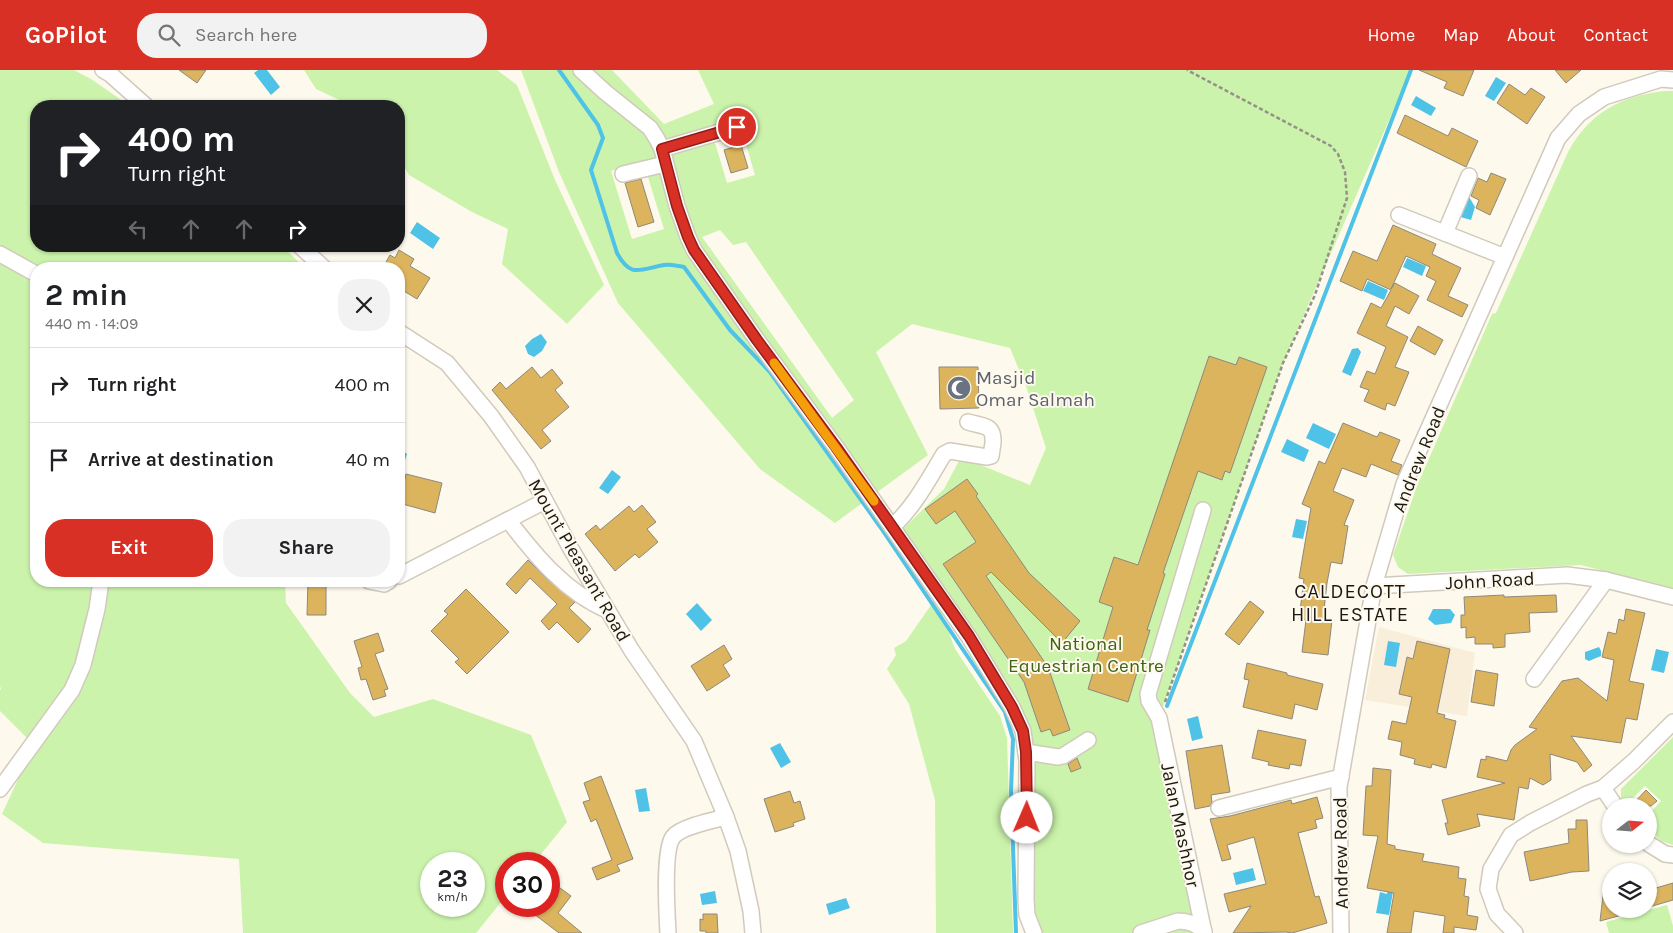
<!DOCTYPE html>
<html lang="en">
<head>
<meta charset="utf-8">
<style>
	:root { --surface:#fff; --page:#f2f2f2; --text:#202124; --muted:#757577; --line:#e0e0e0; --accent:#d93025 }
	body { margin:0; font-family:Karla,sans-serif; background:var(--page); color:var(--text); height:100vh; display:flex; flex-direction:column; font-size:19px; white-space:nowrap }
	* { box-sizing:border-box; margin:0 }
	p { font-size:16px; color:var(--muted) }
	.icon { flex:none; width:28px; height:28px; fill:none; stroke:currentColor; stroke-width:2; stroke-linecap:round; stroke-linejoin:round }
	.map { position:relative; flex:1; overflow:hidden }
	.details { position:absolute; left:30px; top:192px; width:375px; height:325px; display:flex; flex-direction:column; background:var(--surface); border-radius:20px; box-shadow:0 1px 4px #0004 }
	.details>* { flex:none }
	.hud { position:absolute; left:30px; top:30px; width:375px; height:152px; border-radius:20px; box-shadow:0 1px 4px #0004; background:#202124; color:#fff; overflow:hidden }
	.needle { width:32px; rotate:73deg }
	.controls { position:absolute; left:1602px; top:728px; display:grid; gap:10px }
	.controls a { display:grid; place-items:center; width:55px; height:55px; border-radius:50%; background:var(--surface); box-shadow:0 1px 4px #0004; font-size:25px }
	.speed { position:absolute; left:420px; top:782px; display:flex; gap:10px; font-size:25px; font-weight:700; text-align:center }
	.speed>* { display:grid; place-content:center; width:65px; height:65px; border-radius:50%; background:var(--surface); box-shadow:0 1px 4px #0004; line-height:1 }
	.speed small { font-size:12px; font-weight:400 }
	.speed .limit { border:8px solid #d22; background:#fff; color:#111 }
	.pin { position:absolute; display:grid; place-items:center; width:42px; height:42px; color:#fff; margin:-21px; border:2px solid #fff; border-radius:50%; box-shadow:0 1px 5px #0007 }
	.me { position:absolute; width:55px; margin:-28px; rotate:1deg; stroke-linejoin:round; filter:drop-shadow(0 0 4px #0008) }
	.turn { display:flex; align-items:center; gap:18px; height:105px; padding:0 15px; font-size:22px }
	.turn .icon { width:65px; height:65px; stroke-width:2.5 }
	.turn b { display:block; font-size:35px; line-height:42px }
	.lanes { display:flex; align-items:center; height:48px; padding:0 15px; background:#0003; justify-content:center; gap:25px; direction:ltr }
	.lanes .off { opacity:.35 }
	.round { display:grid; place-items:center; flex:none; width:52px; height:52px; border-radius:20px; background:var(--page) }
	.headline { display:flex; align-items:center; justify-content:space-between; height:85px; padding:0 15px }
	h1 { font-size:30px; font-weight:700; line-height:38px }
	.primary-button { display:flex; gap:10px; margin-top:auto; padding:10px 15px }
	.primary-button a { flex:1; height:58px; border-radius:20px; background:var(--accent); color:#fff; font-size:20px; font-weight:700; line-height:58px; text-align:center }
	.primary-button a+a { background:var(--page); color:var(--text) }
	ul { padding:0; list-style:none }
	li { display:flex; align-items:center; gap:15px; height:75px; padding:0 15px; border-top:1px solid var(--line) }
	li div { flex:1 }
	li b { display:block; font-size:19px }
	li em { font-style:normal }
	header { display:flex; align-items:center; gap:30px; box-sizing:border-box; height:70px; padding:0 25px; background:var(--accent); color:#fff }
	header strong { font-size:24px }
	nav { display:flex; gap:28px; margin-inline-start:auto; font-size:18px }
	.search { width:350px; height:45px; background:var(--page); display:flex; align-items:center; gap:12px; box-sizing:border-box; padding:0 18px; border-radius:20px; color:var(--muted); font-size:19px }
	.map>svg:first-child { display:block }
</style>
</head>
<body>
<header>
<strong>GoPilot</strong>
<div class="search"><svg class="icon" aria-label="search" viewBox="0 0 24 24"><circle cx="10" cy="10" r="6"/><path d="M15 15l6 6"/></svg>Search here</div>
<nav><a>Home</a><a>Map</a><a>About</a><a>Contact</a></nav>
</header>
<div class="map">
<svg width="1673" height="863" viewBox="0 0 1673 863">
	<rect width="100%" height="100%" fill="#fef9ed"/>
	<path fill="#f8eed9" d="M1379,557L1475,583L1467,646L1365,630Z"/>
	<g fill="#cbf3ab" fill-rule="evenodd">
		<path d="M0,0H74L91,9L130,36H36V176H282L306,199H36V511H285L286,533L350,623L374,647L433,629L531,665L567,752L533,794H506V826L476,863H243L239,789L43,773L2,744L34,675L0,641V620L1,619L0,616ZM431,794H474V836H431Z"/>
		<path d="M304,0H497L517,15L555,110L604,215L567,254L502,194L508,159L472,142L409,105L399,88V36H352L316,19Z"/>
		<path d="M521,0H612L664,54L714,34L698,0H1411L1283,293L1159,648L1205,863H1035L1021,659L934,516L903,459L944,419L961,387L1030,415L1046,378L1027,319L1010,278L912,254L876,282L928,385L835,453L760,399L618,233L559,102ZM738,47L755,105L727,113L710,56ZM643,91L664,159L632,169L611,101ZM720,160L733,175L746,172L854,330L832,348L702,167Z"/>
		<path d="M1665,21H1673V519L1581,495L1408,504L1398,497L1393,485L1417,416L1492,244L1496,243L1568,82C1590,42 1621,26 1665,21Z"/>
		<path d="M936,528L955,579L1000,646L1007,668L1013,863H936L935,730L909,634L887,599L896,585L894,578L906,571Z"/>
		<path d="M1673,667V775L1661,771L1649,759V744L1661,731L1645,716L1626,735L1621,731V719Z"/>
		<path d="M1667,835L1673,856V863H1609L1606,852Z"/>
	</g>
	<g fill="#4ec2e7">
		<path d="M258,0H267L280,17L271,25L254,3Z"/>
		<path d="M1496,7L1506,13L1494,31L1485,26Z"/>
		<path d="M1416,26L1436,38L1431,46L1411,35Z"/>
		<path d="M1468,125L1475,137L1471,150L1457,146Z"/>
		<path d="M417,152L440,168L433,179L410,163Z"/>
		<path d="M1407,188L1426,196L1422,206L1403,197Z"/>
		<path d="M1368,211L1388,220L1384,230L1363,221Z"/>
		<path d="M541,264L547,272L542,281L534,287L528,284L525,276L532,269Z"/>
		<path d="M1358,278L1361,282L1351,306L1342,302L1352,279Z"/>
		<path d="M1313,353L1336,364L1329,379L1306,368Z"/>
		<path d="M1287,369L1309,380L1304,392L1281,382Z"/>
		<path d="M399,378L407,384L403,396L399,398Z"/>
		<path d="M612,400L621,407L608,424L599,418Z"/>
		<path d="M1296,449L1307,451L1303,469L1292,467Z"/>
		<path d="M697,533L712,550L701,561L686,544Z"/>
		<path d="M1433,539H1450L1455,545L1451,553L1435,555L1428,549Z"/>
		<path d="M1388,571L1400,573L1396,597L1384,595Z"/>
		<path d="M1599,577L1601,581V586L1589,591L1585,589V582Z"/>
		<path d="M1656,579L1669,582L1664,603L1651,600Z"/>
		<path d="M1198,646L1203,668L1192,671L1187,649Z"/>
		<path d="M780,673L791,692L781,698L770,678Z"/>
		<path d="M646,718L650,741L639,742L635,720Z"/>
		<path d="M1253,798L1256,810L1236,815L1233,803Z"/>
		<path d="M1391,803L1396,804L1389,845L1376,843L1380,822L1387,824Z"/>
		<path d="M715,821L717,833L702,835L700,824Z"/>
		<path d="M846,828L850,838L829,845L826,834Z"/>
	</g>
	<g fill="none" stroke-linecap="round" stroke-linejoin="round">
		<g stroke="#4ec2e7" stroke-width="4">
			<path d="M559,0L598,55L603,68L591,100L617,183C631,209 640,199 664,195C670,194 677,196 684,197L730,260L770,302L881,458L1005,642L1013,669L1011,721L1016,863"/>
			<path d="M1167,636L1411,0"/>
		</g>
	</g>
	<g fill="#dbb45d" stroke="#8e887c">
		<path d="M179,0H206L197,13Z"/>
		<path d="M1419,0H1474L1463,26L1444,18L1447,12Z"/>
		<path d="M1555,0H1581L1566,13Z"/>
		<path d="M1509,14L1525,25L1531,18L1545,27L1527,54L1497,33Z"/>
		<path d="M1405,45L1448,66L1452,58L1478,71L1466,97L1397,63Z"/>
		<path d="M741,75L748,98L731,103L724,80Z"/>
		<path d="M1491,103L1506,109L1490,145L1476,138L1479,130L1471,126L1478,108L1487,112Z"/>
		<path d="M641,109L654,152L638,157L625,113Z"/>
		<path d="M1393,155L1436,174L1432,184L1461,198L1448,226L1468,235L1462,247L1427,230L1436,211L1426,206L1430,197L1406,186L1391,219L1395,213L1419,226L1409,244L1395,236L1386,256L1408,267L1395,297L1409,302L1395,336L1387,333L1385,340L1364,331L1369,320L1360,317L1367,301L1375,304L1386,277L1357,263L1371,233L1381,238L1391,220L1367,209L1362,221L1340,211L1353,181L1377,191Z"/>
		<path d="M399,180L414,189L410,196L430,208L417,229L399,218V199H382L390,185L395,188Z"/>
		<path d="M1418,256L1443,270L1435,285L1410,271Z"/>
		<path d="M1209,286L1236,295L1239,287L1267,297L1230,403L1225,401L1222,410L1198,401L1163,503L1165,504L1147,560H1150L1128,632L1088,619L1113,537L1099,532L1114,487L1138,495Z"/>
		<path d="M532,297L541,308L552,299L563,313L555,320L569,337L542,360L551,371L541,379L492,320L500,312L506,319Z"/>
		<path d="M939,297H978L979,338L940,339Z"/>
		<path d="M1343,353L1377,367L1380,362L1400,370L1391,391L1402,395L1398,405L1371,394L1366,407L1342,398L1333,421L1354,430L1344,455L1348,456L1342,494L1331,492L1327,513L1323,549L1332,550L1328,585L1302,582L1306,550L1299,549L1304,509L1299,508L1311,438L1302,434L1319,391L1325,394Z"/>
		<path d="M406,404L442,413L435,443L399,433Z"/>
		<path d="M967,409L978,424L976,426L1029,503L1080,551L1062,573L991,502L986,506L1048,597L1070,660L1053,666L1050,659L1041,662L1024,612L943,494L976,472L955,441L936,454L925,439Z"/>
		<path d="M642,435L656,452L647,459L658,472L639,488L635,484L615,501L585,464L596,455L600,460L629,436L634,442Z"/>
		<path d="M528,490L546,508L575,532L569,538L591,559L578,573L557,552L549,560L541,551L557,534L530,508L516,524L506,514Z"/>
		<path d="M308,511H323V513H326V545H307Z"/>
		<path d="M466,519L509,562L467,604L455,592L459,589L431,561L448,544L444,541Z"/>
		<path d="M1504,525V527L1556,525L1557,542L1529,543L1530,562L1505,564V577L1493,578V574H1475V567L1466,568V557L1461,558V545H1465L1464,527Z"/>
		<path d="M1250,531L1264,542L1239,575L1225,564Z"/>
		<path d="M1626,539L1645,543L1629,611L1644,614L1637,650L1626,648L1621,673L1571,666L1592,695L1584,702L1577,692L1550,684L1551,710L1543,715L1530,708L1528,719L1519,717L1514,750L1477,744L1480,756L1448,765L1445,753H1448L1442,730L1505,713L1477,707L1481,689L1486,690V686L1507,691L1511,680L1515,675L1537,659L1529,657L1562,611L1578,608L1607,631L1614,590L1602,587L1608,562L1616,564L1619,549L1624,551Z"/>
		<path d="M378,563L384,581L375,584L388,619L384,620L386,626L373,630L366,609L361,610L358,598L362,597L354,571Z"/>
		<path d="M1417,571L1450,579L1437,643L1445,645L1444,648L1456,651L1446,698L1432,694L1431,698L1414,694L1415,689L1400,685L1402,672L1388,669L1392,651L1406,654L1412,627L1399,624L1407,587L1413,589Z"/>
		<path d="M724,575L732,589L723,595L730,606L707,621L691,596Z"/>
		<path d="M1247,593L1287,603V605L1323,614L1317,640L1295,634L1292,649L1243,637L1249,610L1244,609Z"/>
		<path d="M1476,600L1498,604L1494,636L1471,632Z"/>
		<path d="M1258,660L1306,670L1301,696L1290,694L1289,699L1268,695L1269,692L1252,688Z"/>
		<path d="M1222,675L1230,722L1211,725L1212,732L1210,736L1195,739L1186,681Z"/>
		<path d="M1077,688L1081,698L1071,702L1068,694Z"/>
		<path d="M1373,698L1391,700L1387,774L1395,776V779L1424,784L1422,791L1459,797L1458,808L1466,809L1464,826L1469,827L1467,845L1478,847L1476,860L1454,857V863H1443L1445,846L1414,841L1411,863H1387L1394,823L1367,818L1378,766L1363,765L1366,716H1372Z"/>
		<path d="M601,706L633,789L617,795L620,801L597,810L592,798L612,790L596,749L591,752L583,732L590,730L584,713Z"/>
		<path d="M1646,720L1657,731L1651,736H1631Z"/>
		<path d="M790,721L794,733L800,731L805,749L793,753L794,756L775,762L764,729Z"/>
		<path d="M1317,727L1323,748L1315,750L1317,758L1298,763L1315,827L1319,826L1327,853L1292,863L1286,862L1233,863L1251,836L1229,842L1224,824L1266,814L1254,767L1227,775L1231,789L1222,791L1210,749L1230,746L1291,730L1292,734Z"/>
		<path d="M1576,750H1587L1589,801L1572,802L1530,811L1524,782L1569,773L1568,759H1576Z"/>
		<path d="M1673,813V830L1649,837V820Z"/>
		<path d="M556,815L571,826L558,843L582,863H559L534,844L539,836H549V824Z"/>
		<path d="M1604,817L1611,818V839H1633V842L1600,851Z"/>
		<path d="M703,844H717L718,863H706V861H700V849L703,850Z"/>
	</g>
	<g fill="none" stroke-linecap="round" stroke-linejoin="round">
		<g stroke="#d1cabc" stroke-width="18">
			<g id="minor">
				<path d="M103,0L110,4L146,36"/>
				<path d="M581,0L605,22L650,58L657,69L662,79L677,136L688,167L694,180L757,270L836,377L969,567L1012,637L1023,661L1027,691L1026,830L1027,845L1034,863"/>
				<path d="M662,79L737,57"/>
				<path d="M623,104L665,94"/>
				<path d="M1399,145L1505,187"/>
				<path d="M1445,163L1469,106"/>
				<path d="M300,176L325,199"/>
				<path d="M0,184L36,204"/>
				<path d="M399,262L447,293L491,346L527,397L571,479L632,581L694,671L726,747L738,781L751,841L753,863"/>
				<path d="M1203,440L1148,624L1149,631L1159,648L1204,863"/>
				<path d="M508,450C535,485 565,522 607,540"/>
				<path d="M892,457C915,436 928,410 944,384L950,381L987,387L991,386C992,381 992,378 993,373C994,354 984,357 968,352"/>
				<path d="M399,506L545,431"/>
				<path d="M369,511L384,514L389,511"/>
				<path d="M1374,516L1567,505L1606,510L1673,527"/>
				<path d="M1534,609L1606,510"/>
				<path d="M1026,682L1058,687L1063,686L1088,670"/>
				<path d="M1603,718L1615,736"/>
				<path d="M0,719L72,620L83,595L97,539L101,511"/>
				<path d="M1219,738L1341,707"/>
				<path d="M1649,774L1665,784L1673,785"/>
				<path d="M668,863C667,845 663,780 673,767C680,757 714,750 726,747"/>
				<path d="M1141,863L1178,851C1189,851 1196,854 1204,861"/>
				<path d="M1341,863L1339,717L1374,516L1404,414L1558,68L1579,44L1604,27L1661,9L1673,10"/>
				<path d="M1515,863L1497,844L1488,819L1491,799L1511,765L1530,753L1587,724L1603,718L1634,691L1673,652"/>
			</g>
		</g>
		<path stroke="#959188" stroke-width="2.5" stroke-dasharray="4 2.5" stroke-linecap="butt" d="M1165,632L1283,293L1315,225L1347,128L1345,102L1338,84L1331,76L1187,0"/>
		<use href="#minor" stroke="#fff" stroke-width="15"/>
	</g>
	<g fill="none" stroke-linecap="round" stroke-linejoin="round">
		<g stroke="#8d1f18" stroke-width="12">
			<path id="route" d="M737,57L662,79L677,136L688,167L694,180L757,270L836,377L969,566L1012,637L1023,661L1026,682L1027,748"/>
		</g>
		<use href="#route" stroke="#d93025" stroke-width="9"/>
		<path stroke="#f59e0b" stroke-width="9" d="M774,293L874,431"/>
	</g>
	<defs>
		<g id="mosque-disc" transform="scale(1.25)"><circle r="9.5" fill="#6b7280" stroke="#fef9ed"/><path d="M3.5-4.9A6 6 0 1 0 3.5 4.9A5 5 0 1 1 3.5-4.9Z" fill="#fff"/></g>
	</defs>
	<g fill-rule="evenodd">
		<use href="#mosque-disc" x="959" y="318"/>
	</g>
	<g text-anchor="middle" stroke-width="4" stroke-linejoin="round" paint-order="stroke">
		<g font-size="19" fill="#5b616d" stroke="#fef9ed" text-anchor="start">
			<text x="976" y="314">Masjid<tspan x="976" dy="22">Omar Salmah</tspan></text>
		</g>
		<g font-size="19" fill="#1c1914" stroke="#fef9ed">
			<text transform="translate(1418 389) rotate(-68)" y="7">Andrew Road</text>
			<text transform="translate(580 490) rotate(60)" y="7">Mount Pleasant Road</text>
			<text transform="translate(1490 510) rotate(-3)" y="7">John Road</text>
			<text transform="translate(1181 755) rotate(78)" y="7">Jalan Mashhor</text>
			<text transform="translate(1340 783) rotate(-91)" y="7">Andrew Road</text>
		</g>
		<g font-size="19" fill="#3e6411" stroke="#fef9ed">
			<text x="1086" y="580">National<tspan x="1086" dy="22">Equestrian Centre</tspan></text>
		</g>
		<g font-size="20" letter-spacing="1" fill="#1c1914" stroke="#fef9ed">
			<text x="1350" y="528">CALDECOTT<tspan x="1350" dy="23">HILL ESTATE</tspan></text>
		</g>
	</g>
</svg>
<div class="controls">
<a><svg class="needle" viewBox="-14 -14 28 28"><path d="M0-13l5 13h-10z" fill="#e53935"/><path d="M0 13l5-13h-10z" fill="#757577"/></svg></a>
<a><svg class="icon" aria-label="layers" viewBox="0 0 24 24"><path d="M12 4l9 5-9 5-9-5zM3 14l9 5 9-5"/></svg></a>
</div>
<div class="speed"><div>23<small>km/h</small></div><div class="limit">30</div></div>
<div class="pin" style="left:737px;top:57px;background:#d93025"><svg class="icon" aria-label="arrive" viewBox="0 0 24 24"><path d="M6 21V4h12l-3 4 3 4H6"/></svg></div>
<svg class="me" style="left:1027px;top:748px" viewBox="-20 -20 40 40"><circle r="19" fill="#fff"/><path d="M0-13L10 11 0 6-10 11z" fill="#d93025"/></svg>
<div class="hud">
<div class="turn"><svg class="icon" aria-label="right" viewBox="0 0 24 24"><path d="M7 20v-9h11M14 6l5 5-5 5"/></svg><div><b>400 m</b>Turn right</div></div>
<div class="lanes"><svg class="icon off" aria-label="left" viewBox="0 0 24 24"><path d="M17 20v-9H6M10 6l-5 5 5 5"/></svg><svg class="icon off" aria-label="ahead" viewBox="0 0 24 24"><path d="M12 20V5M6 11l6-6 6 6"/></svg><svg class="icon off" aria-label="ahead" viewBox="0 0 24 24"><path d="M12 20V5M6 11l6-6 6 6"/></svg><svg class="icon" aria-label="right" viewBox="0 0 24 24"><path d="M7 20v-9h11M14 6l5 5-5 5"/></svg></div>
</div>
<section class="details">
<div class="headline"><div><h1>2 min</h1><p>440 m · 14:09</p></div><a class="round"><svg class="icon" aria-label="close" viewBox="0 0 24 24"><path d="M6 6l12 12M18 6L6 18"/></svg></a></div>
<ul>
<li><svg class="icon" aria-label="right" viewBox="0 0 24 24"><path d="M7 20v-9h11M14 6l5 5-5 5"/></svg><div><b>Turn right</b></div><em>400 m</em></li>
<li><svg class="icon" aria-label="arrive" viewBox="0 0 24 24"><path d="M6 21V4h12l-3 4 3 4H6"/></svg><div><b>Arrive at destination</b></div><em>40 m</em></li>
</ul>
<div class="primary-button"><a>Exit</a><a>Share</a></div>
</section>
</div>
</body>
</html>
